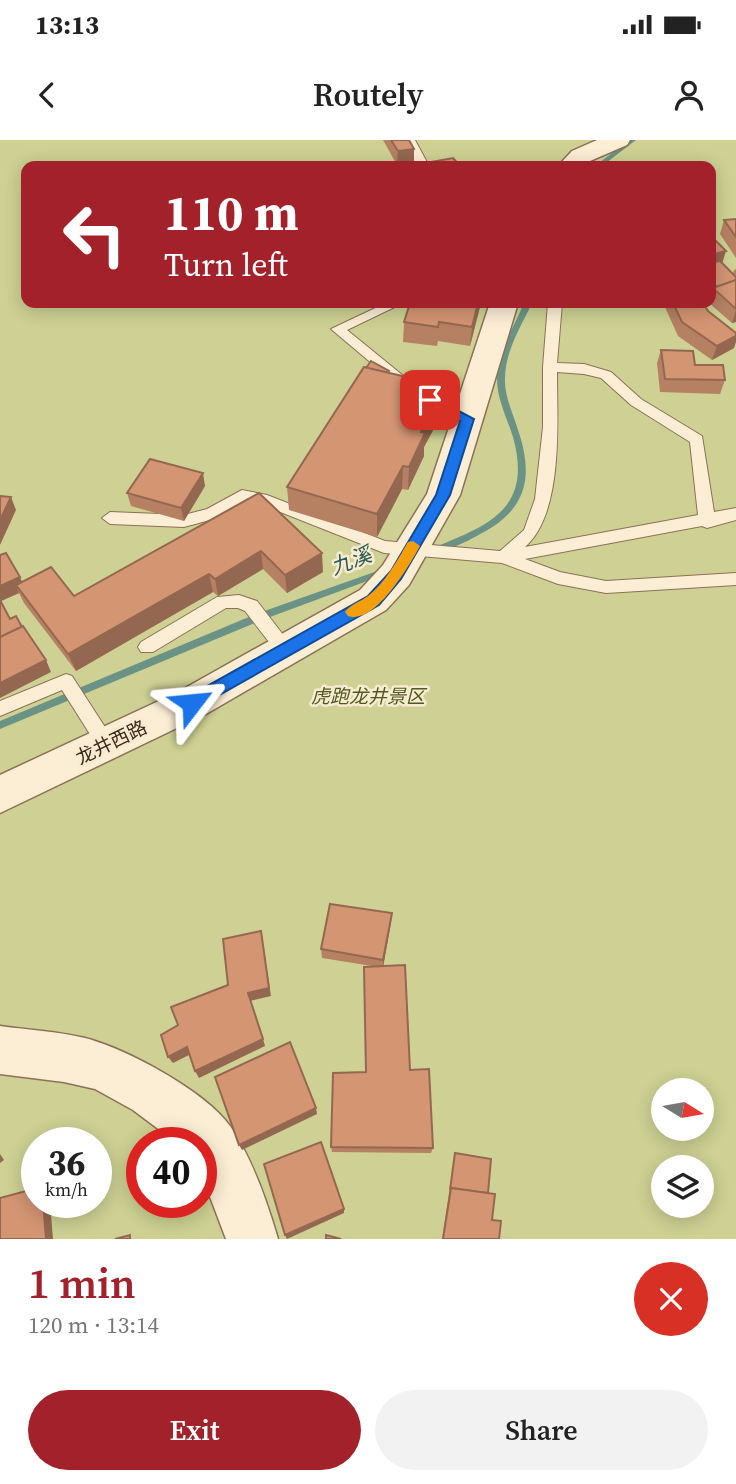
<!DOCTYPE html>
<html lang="en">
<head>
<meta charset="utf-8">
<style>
	:root { --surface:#fff; --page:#f2f2f2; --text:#222; --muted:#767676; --accent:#a2212a }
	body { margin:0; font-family:"Source Serif 4","Noto Sans SC",serif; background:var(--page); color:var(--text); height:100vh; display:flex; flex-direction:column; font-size:26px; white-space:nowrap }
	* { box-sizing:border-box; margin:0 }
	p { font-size:23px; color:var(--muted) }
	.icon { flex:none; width:38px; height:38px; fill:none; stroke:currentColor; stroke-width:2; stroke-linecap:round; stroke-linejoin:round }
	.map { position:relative; height:1099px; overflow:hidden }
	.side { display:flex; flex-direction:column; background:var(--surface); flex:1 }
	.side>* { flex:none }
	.guide { position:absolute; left:21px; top:21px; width:695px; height:147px; border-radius:14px; box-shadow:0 4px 18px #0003; background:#a2212a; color:#fff; overflow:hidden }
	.needle { width:46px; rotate:101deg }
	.fabs { position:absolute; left:651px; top:938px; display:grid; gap:14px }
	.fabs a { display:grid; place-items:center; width:63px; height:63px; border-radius:50%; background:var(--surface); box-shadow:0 4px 18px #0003; font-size:35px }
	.speed { position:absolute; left:21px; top:987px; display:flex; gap:14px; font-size:35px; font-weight:700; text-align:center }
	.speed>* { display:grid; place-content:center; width:91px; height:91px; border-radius:50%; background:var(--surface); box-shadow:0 4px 18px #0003; line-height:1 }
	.speed small { font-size:18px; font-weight:400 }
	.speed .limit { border:10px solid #d22; background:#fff; color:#111 }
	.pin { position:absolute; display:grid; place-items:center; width:60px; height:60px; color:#fff; margin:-30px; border-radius:14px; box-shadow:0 4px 10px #0006 }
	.me { position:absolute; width:77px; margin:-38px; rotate:61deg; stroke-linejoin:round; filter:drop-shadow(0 0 5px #0008) }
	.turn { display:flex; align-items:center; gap:24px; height:147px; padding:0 28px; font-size:32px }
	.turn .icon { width:91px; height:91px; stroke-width:2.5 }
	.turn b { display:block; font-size:49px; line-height:60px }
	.round { display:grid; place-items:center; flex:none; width:74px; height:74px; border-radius:37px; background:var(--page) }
	.headline { display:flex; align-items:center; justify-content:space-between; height:119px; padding:0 28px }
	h1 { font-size:42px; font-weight:600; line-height:52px; color:var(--accent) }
	.button { display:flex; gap:14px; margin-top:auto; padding:14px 28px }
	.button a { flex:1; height:80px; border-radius:42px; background:var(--accent); color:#fff; font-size:28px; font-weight:600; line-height:80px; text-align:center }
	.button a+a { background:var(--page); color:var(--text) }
	.status { display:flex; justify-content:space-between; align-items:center; height:49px; padding:0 35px; background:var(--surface); direction:ltr }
	.status svg { height:19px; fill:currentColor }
	header { display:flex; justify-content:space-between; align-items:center; height:91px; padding:0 28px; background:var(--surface); font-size:32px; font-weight:600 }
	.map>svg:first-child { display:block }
</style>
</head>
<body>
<div class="status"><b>13:13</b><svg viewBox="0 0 49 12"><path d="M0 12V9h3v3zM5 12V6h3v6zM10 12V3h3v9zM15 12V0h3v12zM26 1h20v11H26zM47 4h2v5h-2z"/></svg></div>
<header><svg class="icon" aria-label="back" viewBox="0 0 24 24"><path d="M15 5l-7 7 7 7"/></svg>Routely<svg class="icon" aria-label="person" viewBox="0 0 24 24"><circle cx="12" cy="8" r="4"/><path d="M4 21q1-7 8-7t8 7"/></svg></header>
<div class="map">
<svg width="736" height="1099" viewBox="0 0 736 1099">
	<rect width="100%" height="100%" fill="#f2e0c1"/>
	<path fill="#ced193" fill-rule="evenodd" d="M0,0H736V1099H0ZM26,26H710V163H26ZM663,950H702V989H663ZM37,1003H96V1062H37ZM142,1003H201V1062H142ZM663,1027H702V1066H663Z"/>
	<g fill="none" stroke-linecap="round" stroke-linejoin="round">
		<g fill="#6a9386" fill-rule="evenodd">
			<path d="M629,0H636L602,26H595Z"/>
			<path d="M524,163H532C521,186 505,212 505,238C504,256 513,273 518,290C534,337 527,369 482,393C470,400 445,413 433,412L432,410L433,408C489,385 533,369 513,297C507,278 497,259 497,239C497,213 514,187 524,163Z"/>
			<path d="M383,429L386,430L387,432L386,434L262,480L0,589V581L256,474Z"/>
		</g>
		<g stroke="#8d7056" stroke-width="2">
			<g id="service">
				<path d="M403,0H415L429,26H417Z"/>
				<path d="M386,163H403L347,190L417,247L472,276L474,279L472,282H462L407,253L331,189Z"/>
				<path d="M548,163H562L557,223L584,224L611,232L641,259L702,296L714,372L736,368V380L707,388L702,386L525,419L560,432L606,441L736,433V445L606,453L558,444L502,423L384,413L260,364L244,362L217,378L184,387L110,384L102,378L110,372L184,375L207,369L242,350L267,355L385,401L500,411L524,390L535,359L543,287V227ZM557,232L584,234L601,238L631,265L690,302L698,375L525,407C564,373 557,280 557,232Z"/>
				<path d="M239,455L257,461L291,505L294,510L291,515H279L245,471L238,468H226L153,512H141L138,507L141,502L217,457Z"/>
				<path d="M66,534L72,536L112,598L115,604L112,610L106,612L100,610L62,550L0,576V561Z"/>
			</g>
		</g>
		<g stroke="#8d7056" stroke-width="3">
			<g id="tertiary">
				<path d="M597,0H630L627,5L590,21L585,26H558L572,11Z"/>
				<path d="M490,163H518L460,355L409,445L386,470L206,574L0,673V635L178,552L360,450L383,425L427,354Z"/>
				<path d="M0,886C28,890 57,891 85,898C127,909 205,951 230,986C252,1018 267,1061 278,1099H226L201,1033V1003H177L133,970L95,949L64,942L0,934Z"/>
			</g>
		</g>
		<use href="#service" fill="#fceed5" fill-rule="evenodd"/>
		<use href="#tertiary" fill="#fceed5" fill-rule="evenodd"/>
	</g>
	<g fill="#b68063">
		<path d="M383,0H409L414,22L397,25Z"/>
		<path d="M736,79V118L720,94L724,80Z"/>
		<path d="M710,95L722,124L733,134L734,130L736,129V182L732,183L709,163H710L712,151L710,150Z"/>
		<path d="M410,163H481L470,206L438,201L437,206L403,202L404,182Z"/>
		<path d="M664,163H703L734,208L712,220L678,196L664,165Z"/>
		<path d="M661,210L695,225L725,240L720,254L660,252L657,223Z"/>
		<path d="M389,231V233L432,243L431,255L440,257L438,281L424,307V316L408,350L402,349L377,397L289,370L287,347Z"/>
		<path d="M205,346L184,381L131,366L127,353Z"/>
		<path d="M259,353L323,432L287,453L263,429L218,456L213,452L76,531L24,463L19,453L1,461L0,459V415L20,437L22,442L74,456Z"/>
		<path d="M392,773L391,782L383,826L410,930L433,1008L431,1013L332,1012L331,1007L366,932L372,826L322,818L321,809Z"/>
		<path d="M455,1013L488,1053L492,1080L499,1099H442Z"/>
	</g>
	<g fill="#946850">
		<path d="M414,9V22L397,25L398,11Z"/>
		<path d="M726,111L722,124L710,127V115Z"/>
		<path d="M478,163H481L470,206L472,187Z"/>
		<path d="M736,170V182L732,183Z"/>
		<path d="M736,196V202L734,208L712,220L717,206Z"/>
		<path d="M432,243L431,267L427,254Z"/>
		<path d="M440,257L438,281L424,307V316L408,350L409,327L421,292Z"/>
		<path d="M403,326L402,349L377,397V374Z"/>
		<path d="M203,333L205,346L184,381L181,368Z"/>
		<path d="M11,357L16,370L0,405V380Z"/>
		<path d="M261,411L263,429L218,456L215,439Z"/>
		<path d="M322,413L323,432L287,453L285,435Z"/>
		<path d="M209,434L213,452L76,531L68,514Z"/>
		<path d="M20,437L25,450L16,445L19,453L1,461L0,459V446Z"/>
		<path d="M46,520L51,532L0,558V543Z"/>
		<path d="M392,773L391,782L383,828V820Z"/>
		<path d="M261,791L271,856L250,861L248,853Z"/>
		<path d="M263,899L265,906L199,938L195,931Z"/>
		<path d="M187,907L191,914L173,923L168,917Z"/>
		<path d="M316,968L317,974L242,1010L239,1005Z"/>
		<path d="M0,1014L4,1020L0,1023Z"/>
		<path d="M43,1062H50L53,1099H46Z"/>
		<path d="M344,1069V1073L287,1099L285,1095Z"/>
	</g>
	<g fill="#d49573" stroke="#946850" stroke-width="2">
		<path d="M391,0H409L414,9L398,11Z"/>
		<path d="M453,18L460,26H433L431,22Z"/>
		<path d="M736,79V97L724,80Z"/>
		<path d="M710,95L726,111L710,115Z"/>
		<path d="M720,121L736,137V140L717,147L710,140V123Z"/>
		<path d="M736,140V169L713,148Z"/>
		<path d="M410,163H478L472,187L439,182L438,187L404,182Z"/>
		<path d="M673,163H703L708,171L736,193V196L717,206L682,182Z"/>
		<path d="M661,210L693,211L695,225H723L725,240L665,239Z"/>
		<path d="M371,221L389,231L388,233L366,228Z"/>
		<path d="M364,227L432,243L427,254L440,257L421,292L425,293L409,327L403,326L377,374L287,347Z"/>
		<path d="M150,319L203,333L181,368L127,353Z"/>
		<path d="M259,353L322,413L285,435L261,411L215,439L209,434L68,514L16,445L51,427L74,456Z"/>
		<path d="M0,356L11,357L0,380Z"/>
		<path d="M6,413L20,437L0,446V415Z"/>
		<path d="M0,460L10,479L16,476L22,487L0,497Z"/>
		<path d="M23,486L46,520L0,543V497Z"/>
		<path d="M330,764L392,773L383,820L321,809Z"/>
		<path d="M261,791L269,848L248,853L263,899L195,931L187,907L168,917L161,895L178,885L171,867L228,845L223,799Z"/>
		<path d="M405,825L410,930L429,929L433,1008L331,1007L333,933L366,932L364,827Z"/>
		<path d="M290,902L316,968L239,1005L215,937Z"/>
		<path d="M321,1002L344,1069L285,1095L264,1024Z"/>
		<path d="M455,1013L491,1019L488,1053L451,1048L450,1050Z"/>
		<path d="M37,1048V1062H43L46,1099H0V1058Z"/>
		<path d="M451,1048L495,1054L492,1080L501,1081L499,1099H443Z"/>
		<path d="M130,1095V1099H115Z"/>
		<path d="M326,1095L341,1099H326Z"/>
	</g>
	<path fill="#1a73e8" stroke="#114b97" stroke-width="2" d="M430,256L474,279L450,355L401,439L379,465L198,567H186L184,563L186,558L368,456L391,431L436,355L460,281L426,263L424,260Z"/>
	<path fill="#f59e0b" d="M413,401L420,406C409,426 375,485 348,476L345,472C351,464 360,462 368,456C385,443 397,421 408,402Z"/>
	<g text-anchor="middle" stroke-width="5" stroke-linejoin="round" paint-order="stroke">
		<g font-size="19" font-style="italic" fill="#4f5a21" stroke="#f9ebd1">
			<text x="368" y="563">虎跑龙井景区</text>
		</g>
		<g font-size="19" fill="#3b291c" stroke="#f9ebd1">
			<text transform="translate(111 602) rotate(-26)" y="7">龙井西路</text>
		</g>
		<g font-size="21" font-style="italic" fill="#2a5d56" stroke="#f9ebd1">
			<text transform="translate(351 421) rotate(-21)" y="7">九溪</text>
		</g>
	</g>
</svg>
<div class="fabs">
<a><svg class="needle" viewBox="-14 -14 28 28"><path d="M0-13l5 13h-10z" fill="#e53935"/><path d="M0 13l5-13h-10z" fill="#767676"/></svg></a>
<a><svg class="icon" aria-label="layers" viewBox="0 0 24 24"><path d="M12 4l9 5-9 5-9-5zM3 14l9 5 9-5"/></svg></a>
</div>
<div class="speed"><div>36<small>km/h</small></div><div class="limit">40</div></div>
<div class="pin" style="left:430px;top:260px;background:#d93025"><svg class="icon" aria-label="arrive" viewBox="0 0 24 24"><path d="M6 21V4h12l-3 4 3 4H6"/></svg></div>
<svg class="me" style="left:192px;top:563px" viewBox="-20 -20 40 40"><path d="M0-17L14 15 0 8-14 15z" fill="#1a73e8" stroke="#fff" stroke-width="4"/></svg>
<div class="guide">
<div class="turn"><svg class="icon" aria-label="left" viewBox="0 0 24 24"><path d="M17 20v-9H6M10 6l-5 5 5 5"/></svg><div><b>110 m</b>Turn left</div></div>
</div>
</div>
<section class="side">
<div class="headline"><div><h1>1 min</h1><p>120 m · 13:14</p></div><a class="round" style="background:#d93025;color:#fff"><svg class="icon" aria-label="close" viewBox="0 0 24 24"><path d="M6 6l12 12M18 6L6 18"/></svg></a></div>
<div class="button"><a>Exit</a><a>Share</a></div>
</section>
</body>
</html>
